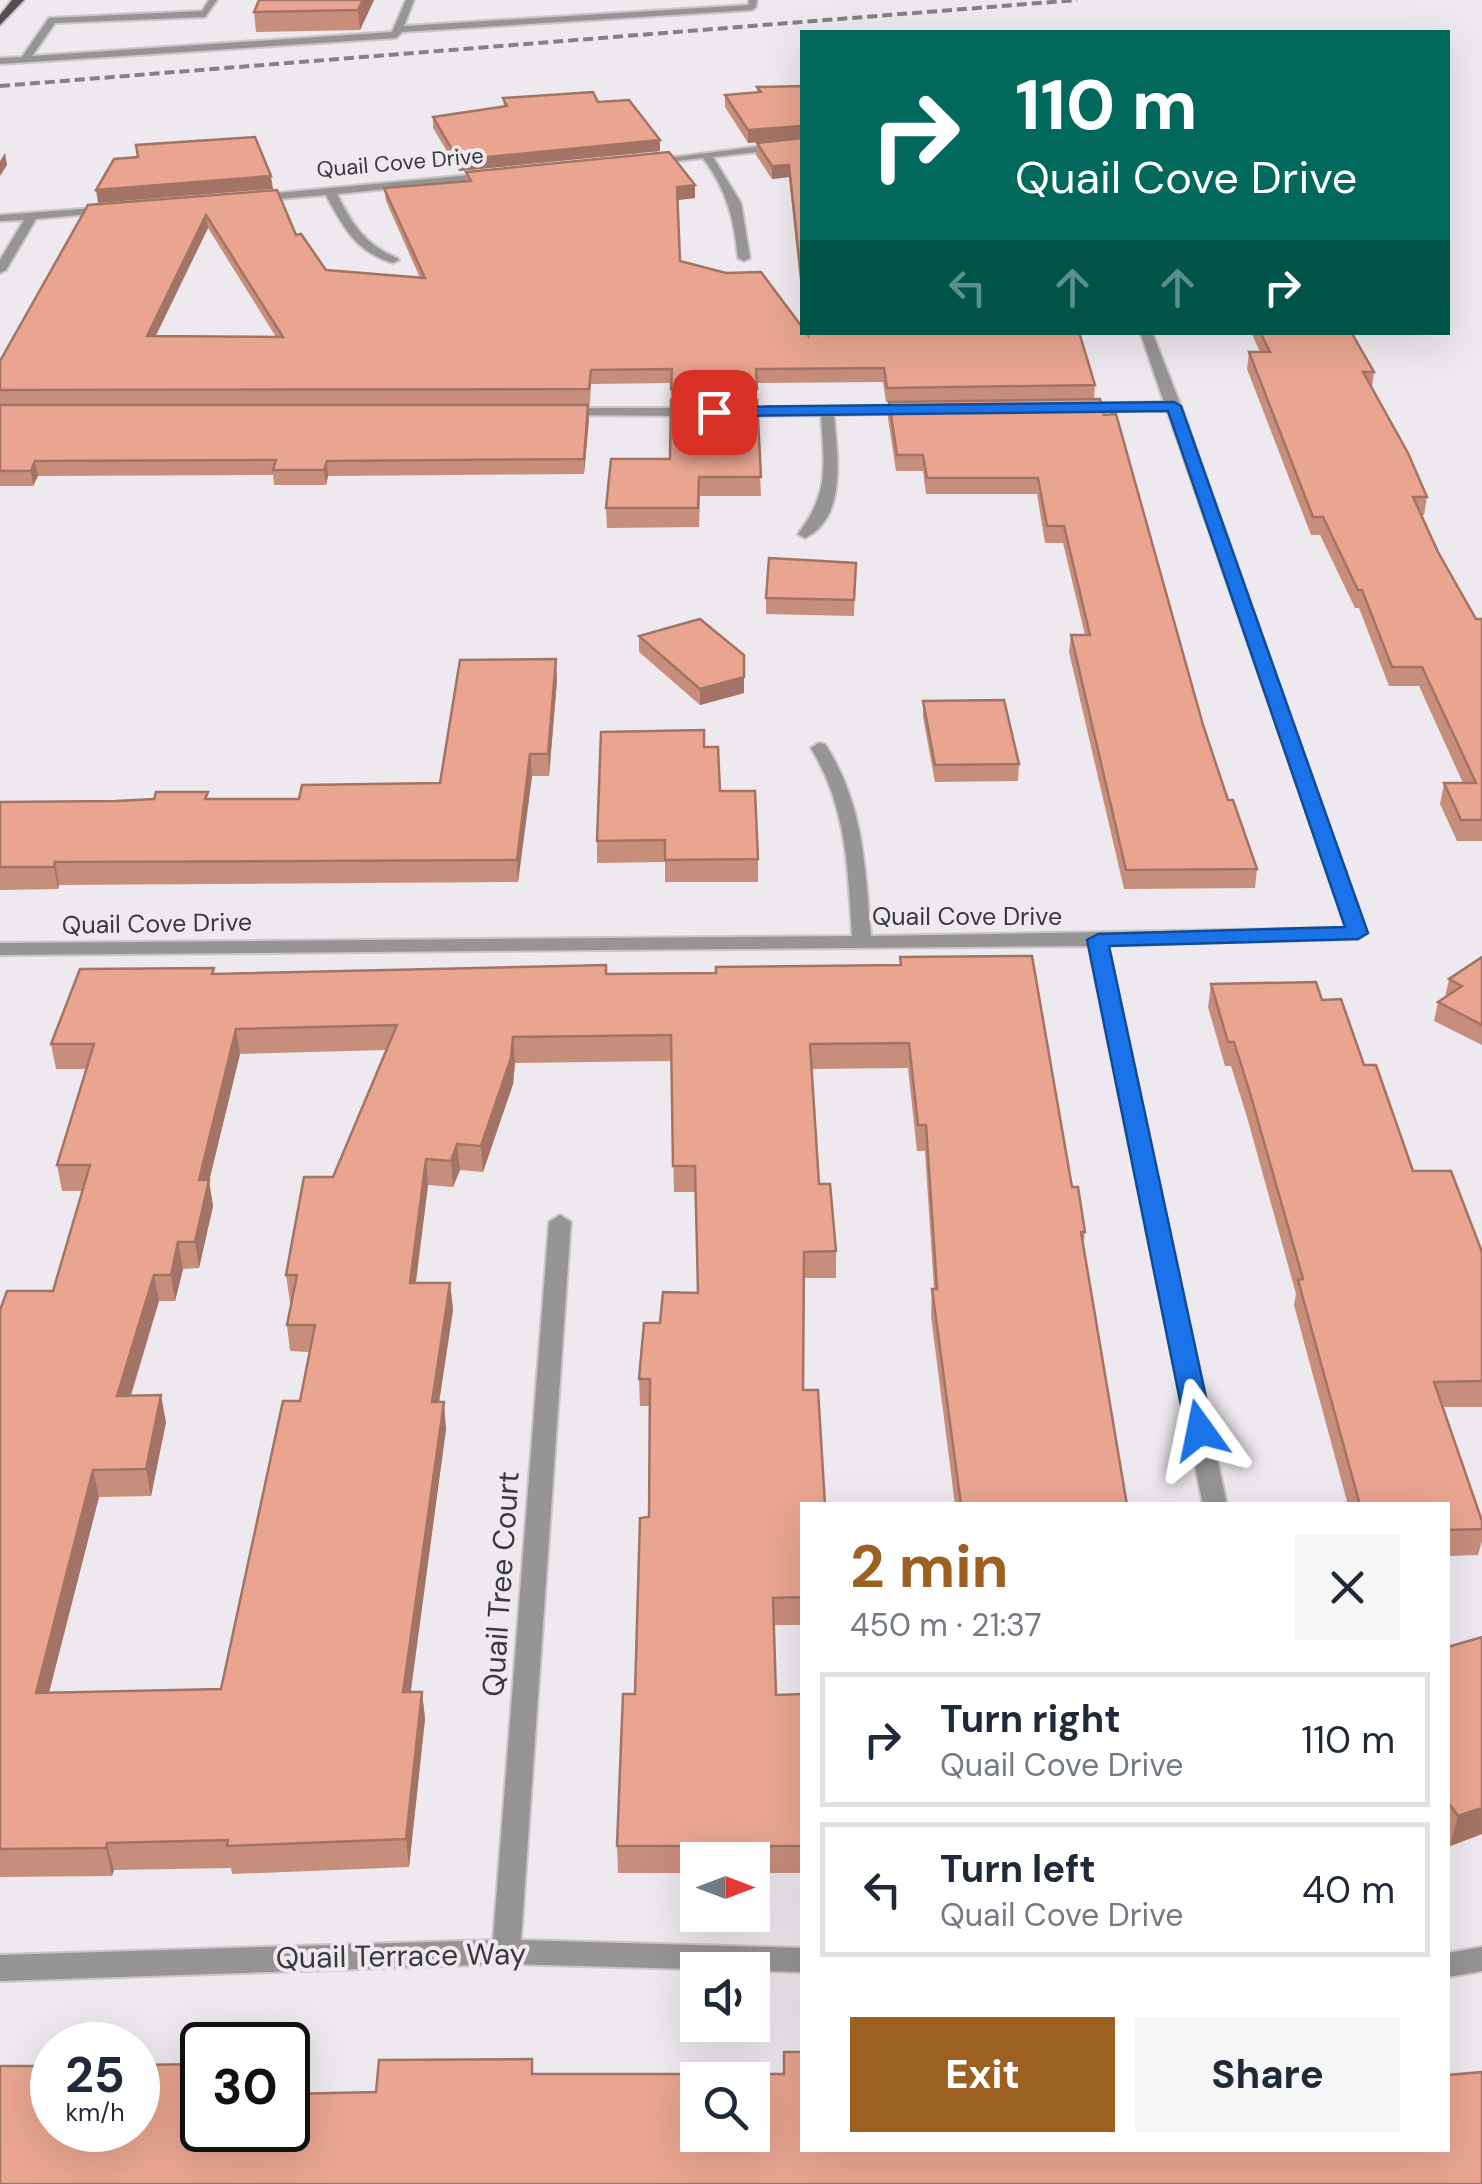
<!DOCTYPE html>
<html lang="en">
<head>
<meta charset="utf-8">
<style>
	:root { --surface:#fff; --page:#f6f6f7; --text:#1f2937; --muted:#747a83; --line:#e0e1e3; --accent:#9c6023 }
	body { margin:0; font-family:"DM Sans",sans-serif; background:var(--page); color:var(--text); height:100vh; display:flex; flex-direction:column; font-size:38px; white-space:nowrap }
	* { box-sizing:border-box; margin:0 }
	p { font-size:32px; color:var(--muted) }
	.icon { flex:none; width:55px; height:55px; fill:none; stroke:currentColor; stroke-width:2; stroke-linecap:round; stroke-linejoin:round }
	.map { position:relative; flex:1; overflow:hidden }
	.panel { position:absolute; left:800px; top:1502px; width:650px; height:650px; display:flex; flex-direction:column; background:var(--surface); border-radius:0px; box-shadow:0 10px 40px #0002 }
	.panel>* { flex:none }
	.hud { position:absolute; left:800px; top:30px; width:650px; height:305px; border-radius:0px; box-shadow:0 10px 40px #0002; background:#00695c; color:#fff; overflow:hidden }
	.needle { width:65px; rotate:90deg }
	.buttons { position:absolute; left:680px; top:1842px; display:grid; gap:20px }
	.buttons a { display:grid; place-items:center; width:90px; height:90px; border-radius:0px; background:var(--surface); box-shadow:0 10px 40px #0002; font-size:50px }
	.speed { position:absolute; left:30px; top:2022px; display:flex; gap:20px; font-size:50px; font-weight:700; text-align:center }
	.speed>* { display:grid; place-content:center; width:130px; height:130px; border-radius:50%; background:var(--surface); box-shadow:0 10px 40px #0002; line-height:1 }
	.speed small { font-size:25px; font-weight:400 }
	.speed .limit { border:5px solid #111; border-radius:15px; background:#fff; color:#111 }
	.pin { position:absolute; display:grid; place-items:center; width:85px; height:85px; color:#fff; margin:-42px; border-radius:20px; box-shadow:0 5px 15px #0006 }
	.me { position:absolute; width:110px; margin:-55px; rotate:348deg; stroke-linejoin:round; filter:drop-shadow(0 0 8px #0008) }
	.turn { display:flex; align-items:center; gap:35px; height:210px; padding:0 50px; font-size:45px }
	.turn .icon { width:130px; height:130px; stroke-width:2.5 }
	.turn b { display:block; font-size:70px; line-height:85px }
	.lanes { display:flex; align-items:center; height:95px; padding:0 50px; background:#0003; justify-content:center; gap:50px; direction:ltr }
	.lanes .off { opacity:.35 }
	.round { display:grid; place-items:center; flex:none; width:105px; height:105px; border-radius:0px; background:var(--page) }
	.headline { display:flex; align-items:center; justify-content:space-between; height:170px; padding:0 50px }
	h1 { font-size:60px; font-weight:700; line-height:75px; color:var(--accent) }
	.button { display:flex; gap:20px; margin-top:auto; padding:20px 50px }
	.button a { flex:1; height:115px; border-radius:0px; background:var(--accent); color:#fff; font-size:40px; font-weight:700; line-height:115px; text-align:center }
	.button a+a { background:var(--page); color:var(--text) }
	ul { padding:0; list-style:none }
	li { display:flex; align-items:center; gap:30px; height:135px; margin:0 20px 15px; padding:0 30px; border:5px solid var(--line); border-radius:0px }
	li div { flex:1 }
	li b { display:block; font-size:38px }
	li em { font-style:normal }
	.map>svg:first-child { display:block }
</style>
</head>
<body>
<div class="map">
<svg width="1482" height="2184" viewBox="0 0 1482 2184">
	<rect width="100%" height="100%" fill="#ede9ee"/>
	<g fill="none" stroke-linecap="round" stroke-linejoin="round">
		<g stroke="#c9c6ca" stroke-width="4">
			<path id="lane" d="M209,0H217L205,17L55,23L32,56L392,32L406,0H414L404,26L748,5L749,0H757L756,7L752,10L402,32L396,38L0,64V58L22,57L49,18L202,11Z"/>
		</g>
		<g stroke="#c9c6ca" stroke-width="4">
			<g id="street">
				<path d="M802,141V147L713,157L741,203L750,258L744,261L738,258C734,219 727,190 703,158L649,164L644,161Z"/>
				<path d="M491,173L495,174V178L337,194C352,224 364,244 397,258L399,260L393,263C356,252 343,227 326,195L256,201L251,198L256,195Z"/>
				<path d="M108,207L114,210L112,212L36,219L6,270L0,273V260L24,220L0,221V215Z"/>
				<path d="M1140,332H1152L1181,406L1367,933L1358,939L1108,945L1227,1505H1203L1090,946L0,955V943L852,936C848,869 847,807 811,748L819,743L825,744C864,804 865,868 871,936L1347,928L1167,410L1077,412L1070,408L1077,404L1164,402Z"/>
				<path d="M913,406L918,407V413L834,415C837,454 848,517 805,538L798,534C830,492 824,465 821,415L732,416L725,412L732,408Z"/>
				<path d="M562,408H698L705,412L698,416L557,415L555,412Z"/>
				<path d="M560,1215L571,1222L521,1940L802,1948V1972L506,1964L0,1981V1955L493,1940L549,1222Z"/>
				<path d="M1482,1947V1971L1448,1977V1953Z"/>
			</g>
		</g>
		<g stroke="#c9c6ca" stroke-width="4">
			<path id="primary" d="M12,0H24L0,25V15Z"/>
		</g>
		<use href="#lane" fill="#979494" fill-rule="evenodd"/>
		<use href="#street" fill="#979494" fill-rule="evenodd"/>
		<use href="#primary" fill="#534f4f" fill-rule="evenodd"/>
		<path stroke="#838184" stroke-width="4" stroke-dasharray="10 5" stroke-linecap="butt" d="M0,86L1077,0"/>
	</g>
	<g fill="#c88e7c" fill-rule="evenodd">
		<path d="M259,0H374L360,30L256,32L254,12Z"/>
		<path d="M802,86V138L748,143L725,107V95L757,93V87Z"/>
		<path d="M503,98L660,140V151L459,171L433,128V117L504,107Z"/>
		<path d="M802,138V301L789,177L772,179L756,155L757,143Z"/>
		<path d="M466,172L695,198L678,200L680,261L802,332L1095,385L1094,399L1228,800L1257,869L1255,888L1124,889L1069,652L1071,635H1085L1063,543H1045L1037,494H926L923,471H896L888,418L889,402H886L883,382L756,383L761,496H700L699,527L607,528L606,508L670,459L671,383L591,384L590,404H0V361L88,205L277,190L296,235L326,270L420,278L386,201L384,188L466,182ZM208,228L276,337L155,336Z"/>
		<path d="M1251,332H1351L1374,372L1372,388L1427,497L1424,515H1422L1438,552L1476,619H1482V841H1457L1440,804L1444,783H1463L1419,686H1389L1359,608H1355L1320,535H1311L1247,369L1249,352H1260Z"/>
		<path d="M0,405H588L589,419L584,474L328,476L326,485H274L273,475L38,476L33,486H0Z"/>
		<path d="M856,563L854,616L766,614V598Z"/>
		<path d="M639,636L744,693L700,705L639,652Z"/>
		<path d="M557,680L549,776H532L518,882L59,885L58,889L0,890V802L116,801L154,799H299L440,783Z"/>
		<path d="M923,701L1019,764L1018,781L935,782L923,717Z"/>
		<path d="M704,747L720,791L758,859V882H665V862L597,863V841Z"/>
		<path d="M900,957L1072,1187L1085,1232L1083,1246L1127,1505H955L931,1316L932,1289H934L925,1151H917L908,1068L811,1069L819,1184L836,1251V1278H803L802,1625H774L776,1695L802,1694V1873H752V1860H698V1873H618L617,1846L635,1694L649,1517L650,1406H640L639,1379L660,1323L698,1293L695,1192H674L671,1061L515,1063L513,1084L483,1172L460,1170L453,1187L428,1185L416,1283H450L453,1310L439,1402L446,1429L410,1692H422L425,1719L409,1867L232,1874L231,1868L114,1870L112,1876L0,1877V1310L53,1291L82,1191H62L57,1165L86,1069H56L51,1044L215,974L716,973L900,965ZM386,1050L333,1177L286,1275L290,1302H291L287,1325L290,1351L309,1352L300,1401L221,1689L49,1692L99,1497L151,1496L166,1422L131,1396L159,1301H175L183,1269L199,1268L213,1206L209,1181L240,1054Z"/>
		<path d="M1482,957V1045L1434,1021L1438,1002L1445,997L1449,979Z"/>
		<path d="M1211,984L1322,1000L1364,1065L1413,1171L1482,1252V1407H1443L1482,1521V1541L1478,1555L1448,1556V1505H1348L1294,1305L1296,1294L1247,1117L1231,1066H1225L1208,1007Z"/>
		<path d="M1482,1637V1834L1450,1846L1448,1842V1647Z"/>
	</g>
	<g fill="#a37465">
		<path d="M363,0H374L360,30L358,10Z"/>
		<path d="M802,125V137L748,143V130Z"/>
		<path d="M660,140V151L459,171L458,160Z"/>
		<path d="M5,153L7,165L0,176V161Z"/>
		<path d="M789,165V177L772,179V166Z"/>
		<path d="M271,176L273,189L98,203L96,190Z"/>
		<path d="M695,185V198L677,200V187Z"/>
		<path d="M206,215L208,228L149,350L147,336Z"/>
		<path d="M588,405L589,419L584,474V459Z"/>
		<path d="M35,461L38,476L33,486L31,471Z"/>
		<path d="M327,461L328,476L326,485L324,470Z"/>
		<path d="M556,659L557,680L549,776L548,754Z"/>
		<path d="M744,677V693L700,705V689Z"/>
		<path d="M530,754L532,776L518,882L517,860Z"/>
		<path d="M55,862L59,885L58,889L54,867Z"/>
		<path d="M236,1029L240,1054L209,1181L213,1206L199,1268L195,1242L199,1180Z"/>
		<path d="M513,1037L515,1063L513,1084L483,1172L481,1146Z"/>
		<path d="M457,1144L460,1170L453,1187L451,1161Z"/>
		<path d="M426,1159L428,1185L412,1310L410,1283Z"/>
		<path d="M178,1242L183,1269L175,1301L171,1275Z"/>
		<path d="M154,1275L159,1301L122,1423L117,1396Z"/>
		<path d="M450,1283L453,1310L435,1429L432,1402Z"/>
		<path d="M161,1395L166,1422L151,1496L146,1469Z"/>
		<path d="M444,1402L446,1429L407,1720L403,1692Z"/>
		<path d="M93,1470L99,1497L42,1720L36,1693Z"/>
		<path d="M422,1692L425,1719L409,1867L406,1839Z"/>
		<path d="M1482,1808V1834L1450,1846L1458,1816Z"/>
		<path d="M107,1843L114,1870L112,1876L106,1848Z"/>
	</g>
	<g fill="#e9a590" stroke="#a37465" stroke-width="2.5" fill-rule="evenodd">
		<path d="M259,0H363L358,10L254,12Z"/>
		<path d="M802,86V126L748,130L725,95L761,92L757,87Z"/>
		<path d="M593,92L598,102L629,100L660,140L458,160L433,117L507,106L503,98Z"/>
		<path d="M255,137L271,176L96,190L114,159L138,157L136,145Z"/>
		<path d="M802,138V285L789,165L772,166L757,143Z"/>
		<path d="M669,152L695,185L677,187L680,261L726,273L761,272L802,327V332H806L808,335V332H1079L1095,385L887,388L884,368L756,369L757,389H671L672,369L591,370L589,389L0,390V361L88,205L277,190L296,235L301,234L326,270L425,278L384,188L471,181L466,172ZM206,215L283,337L147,336Z"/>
		<path d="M1260,332H1351L1374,372H1363L1408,453L1427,497H1413L1438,552L1476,619H1482V820H1461L1444,783H1476L1422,667H1392L1362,590H1358L1323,517H1313L1249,352H1270Z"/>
		<path d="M1100,399L1104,415L1116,414L1203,725L1228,800H1233L1257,869L1126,870L1071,635H1090L1064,526H1047L1038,478H927L923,455H897L889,402Z"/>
		<path d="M671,400H757L761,477H699L698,508H606L611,459H670Z"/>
		<path d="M0,405H588L584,459L327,461L324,470H273L276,460L35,461L31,471H0Z"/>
		<path d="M769,558L856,563L854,600L766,598Z"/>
		<path d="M700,619L744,655V677L700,689L639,636Z"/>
		<path d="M556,659L548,754H530L517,860L55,862L54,867H0V802L116,801L154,799L156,792H208L205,799H299L302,785L440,783L460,660Z"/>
		<path d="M1004,700L1019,764L935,765L923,701Z"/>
		<path d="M704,730V747H718L720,791H755L758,859L665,860V840L597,841L601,732Z"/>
		<path d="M1032,956L1072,1187H1078L1085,1232H1081L1127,1505H961L932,1289H937L926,1125H918L909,1043L810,1044L819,1184H830L836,1251L804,1252L803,1390H818L825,1505H802V1597L773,1598L776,1695L802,1694V1846H617L623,1694H635L640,1518L649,1517L650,1379H639L644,1323H660L663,1292L698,1293L695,1166H673L671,1035L513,1037L511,1058L481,1146L457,1144L451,1161L426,1159L410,1283H450L432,1402H444L403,1692H422L406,1839L227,1846L228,1840L107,1843L106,1848L0,1849V1310L7,1291H53L90,1165H57L94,1044H51L80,969L214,968L212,974L606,965V974L716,973V967L901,965L900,957ZM397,1025L333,1177H304L286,1275H297L287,1325H315L300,1401H283L221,1689L36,1693L93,1470L146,1469L161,1395L117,1396L154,1275H171L178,1242H195L209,1180H199L236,1029Z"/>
		<path d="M1482,957V1025L1438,1002L1462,986L1449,979Z"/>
		<path d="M1316,982L1322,1000L1341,999L1364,1065H1376L1413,1171H1451L1482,1252V1381L1434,1382L1482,1521V1529L1448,1530V1505H1360L1298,1280L1303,1279L1250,1093L1234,1042H1228L1211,984Z"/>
		<path d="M1482,1637V1808L1458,1816L1448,1802V1647Z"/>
		<path d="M784,2052H802V2150H1448V2075L1482,2072V2184H0V2066H52V2130H138V2065L202,2064V2130H288V2094L376,2092L379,2060L532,2059V2074H784ZM698,2080H752V2135H698Z"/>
	</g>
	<path fill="#1a73e8" stroke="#114b97" stroke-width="2.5" d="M1174,402L1181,406L1368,933L1358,939L1109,946L1213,1430L1200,1439L1186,1430L1087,940L1098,934L1345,927L1168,411L714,416L707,412L714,407Z"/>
	<g text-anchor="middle" stroke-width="8" stroke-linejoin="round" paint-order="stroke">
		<g font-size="22" fill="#39383a" stroke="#ede9ee">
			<text transform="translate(400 162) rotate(-5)" y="8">Quail Cove Drive</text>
		</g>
		<g font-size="25" fill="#39383a" stroke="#ede9ee">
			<text x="967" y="925">Quail Cove Drive</text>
			<text transform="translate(157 923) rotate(-1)" y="9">Quail Cove Drive</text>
		</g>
		<g font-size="30" fill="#39383a" stroke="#ede9ee">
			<text transform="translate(501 1584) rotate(-86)" y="10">Quail Tree Court</text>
			<text transform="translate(401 1956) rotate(-1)" y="10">Quail Terrace Way</text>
		</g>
	</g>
</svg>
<div class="buttons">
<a><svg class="needle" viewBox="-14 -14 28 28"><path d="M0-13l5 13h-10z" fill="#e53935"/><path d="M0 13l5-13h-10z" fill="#747a83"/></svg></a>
<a><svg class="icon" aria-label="sound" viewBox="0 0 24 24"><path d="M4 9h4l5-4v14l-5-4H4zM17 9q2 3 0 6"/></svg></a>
<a><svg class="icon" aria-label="search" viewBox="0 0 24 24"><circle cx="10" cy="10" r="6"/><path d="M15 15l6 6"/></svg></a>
</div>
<div class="speed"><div>25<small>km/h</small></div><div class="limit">30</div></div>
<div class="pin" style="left:714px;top:412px;background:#d93025"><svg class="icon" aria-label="arrive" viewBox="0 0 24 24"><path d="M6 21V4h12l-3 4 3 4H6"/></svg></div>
<svg class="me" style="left:1200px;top:1430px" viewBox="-20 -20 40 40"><path d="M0-17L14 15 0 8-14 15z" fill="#1a73e8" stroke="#fff" stroke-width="4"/></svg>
<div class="hud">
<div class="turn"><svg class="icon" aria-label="right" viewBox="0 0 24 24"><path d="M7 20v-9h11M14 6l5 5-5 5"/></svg><div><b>110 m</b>Quail Cove Drive</div></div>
<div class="lanes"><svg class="icon off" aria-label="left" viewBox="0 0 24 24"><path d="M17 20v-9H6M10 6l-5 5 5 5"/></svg><svg class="icon off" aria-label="ahead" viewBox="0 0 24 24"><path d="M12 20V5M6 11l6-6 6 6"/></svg><svg class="icon off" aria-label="ahead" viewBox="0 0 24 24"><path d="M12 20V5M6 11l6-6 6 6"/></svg><svg class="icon" aria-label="right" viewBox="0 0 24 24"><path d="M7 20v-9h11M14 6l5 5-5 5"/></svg></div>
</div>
<section class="panel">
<div class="headline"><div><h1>2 min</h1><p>450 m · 21:37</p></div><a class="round"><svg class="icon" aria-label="close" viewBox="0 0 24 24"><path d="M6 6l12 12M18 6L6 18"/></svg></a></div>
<ul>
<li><svg class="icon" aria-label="right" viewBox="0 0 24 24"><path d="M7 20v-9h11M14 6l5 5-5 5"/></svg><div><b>Turn right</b><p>Quail Cove Drive</p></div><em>110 m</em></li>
<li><svg class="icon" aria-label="left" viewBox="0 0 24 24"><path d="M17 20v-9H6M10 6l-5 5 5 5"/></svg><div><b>Turn left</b><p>Quail Cove Drive</p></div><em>40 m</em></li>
</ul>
<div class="button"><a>Exit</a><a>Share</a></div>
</section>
</div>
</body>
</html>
